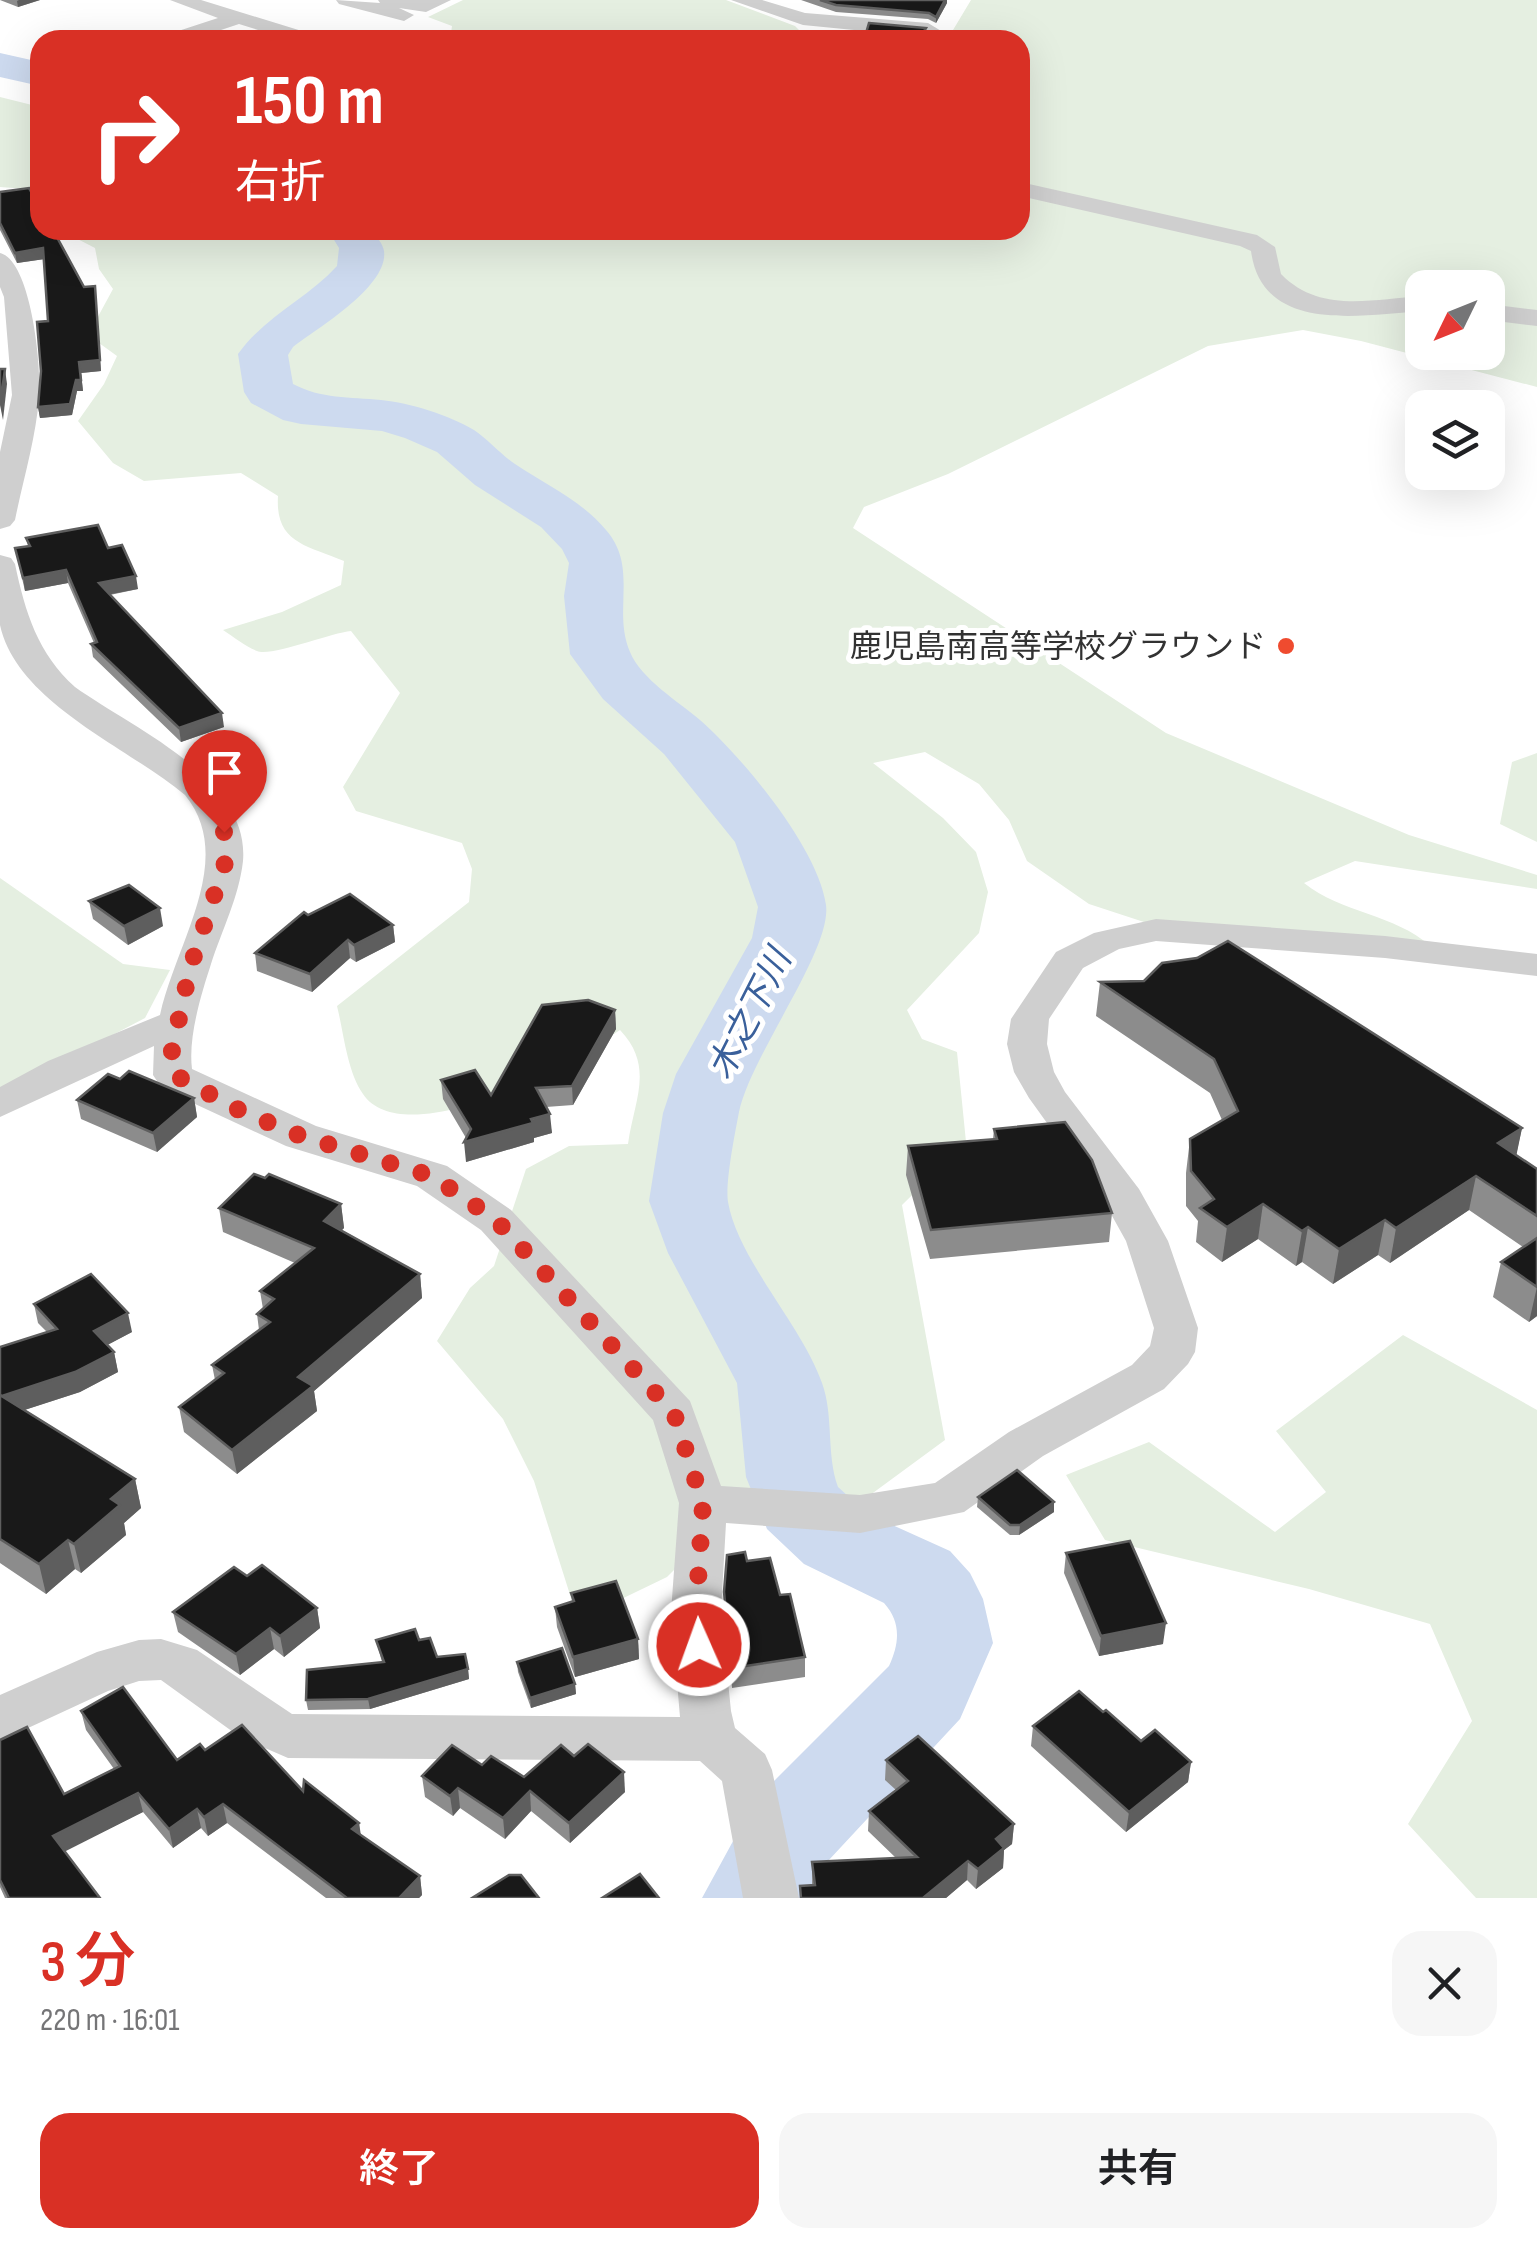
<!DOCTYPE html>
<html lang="ja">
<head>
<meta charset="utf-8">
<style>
	:root { --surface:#fff; --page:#f6f6f6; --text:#202124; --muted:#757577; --accent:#d93025 }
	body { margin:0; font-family:"Sofia Sans Condensed","Noto Sans JP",sans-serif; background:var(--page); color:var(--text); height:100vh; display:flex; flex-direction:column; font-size:38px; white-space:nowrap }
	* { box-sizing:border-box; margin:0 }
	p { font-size:32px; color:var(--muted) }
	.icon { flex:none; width:55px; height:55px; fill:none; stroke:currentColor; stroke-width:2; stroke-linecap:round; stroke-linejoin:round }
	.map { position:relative; height:1898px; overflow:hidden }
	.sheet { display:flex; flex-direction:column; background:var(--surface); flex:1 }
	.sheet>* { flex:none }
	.banner { position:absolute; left:30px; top:30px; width:1000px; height:210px; border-radius:30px; box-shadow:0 10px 40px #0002; background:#d93025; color:#fff; overflow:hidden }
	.needle { width:65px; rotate:227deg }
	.tools { position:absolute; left:1405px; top:270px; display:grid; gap:20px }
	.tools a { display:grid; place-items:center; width:100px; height:100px; border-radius:20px; background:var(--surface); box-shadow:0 10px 40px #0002; font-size:50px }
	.pin { position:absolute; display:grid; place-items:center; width:85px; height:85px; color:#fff; margin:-102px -42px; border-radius:50% 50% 50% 0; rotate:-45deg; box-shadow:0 0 10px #0007 }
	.pin .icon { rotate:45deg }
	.me { position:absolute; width:110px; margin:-55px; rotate:358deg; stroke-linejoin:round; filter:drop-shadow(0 0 8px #0008) }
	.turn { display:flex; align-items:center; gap:35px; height:210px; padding:0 40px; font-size:45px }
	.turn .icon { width:130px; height:130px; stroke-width:2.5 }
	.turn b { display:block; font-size:70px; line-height:85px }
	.round { display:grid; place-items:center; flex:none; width:105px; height:105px; border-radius:30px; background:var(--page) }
	.headline { display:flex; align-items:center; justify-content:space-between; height:170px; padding:0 40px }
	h1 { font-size:60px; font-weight:600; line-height:75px; color:var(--accent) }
	.button { display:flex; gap:20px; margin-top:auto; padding:20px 40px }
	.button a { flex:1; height:115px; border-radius:30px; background:var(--accent); color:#fff; font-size:40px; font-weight:600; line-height:115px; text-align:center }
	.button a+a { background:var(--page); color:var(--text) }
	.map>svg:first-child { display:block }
</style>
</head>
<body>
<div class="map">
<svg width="1537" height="1898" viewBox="0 0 1537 1898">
	<rect width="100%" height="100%" fill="#fff"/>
	<g fill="#e5efe1" fill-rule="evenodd">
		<path d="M463,0H726L795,26L805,36L801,40H450L452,26L428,17Z"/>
		<path d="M971,0H1537V387L1361,341L1303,330L1208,346L948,474L864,507L853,528L1166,733L1409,835L1537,875V889L1355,861L1304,883C1341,913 1395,914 1430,946L1147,923L1089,904L1027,861L1009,820L979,784L925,752L873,763L943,818L976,852L988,892L979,933L907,1010L922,1039L957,1052L966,1142L902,1205L945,1440L847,1512L717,1502L691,1553L667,1577L578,1620L534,1481L503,1419L437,1341L470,1288L494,1266L526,1169L569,1146L628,1144C634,1100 655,1067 620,1030C597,1045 574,1063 549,1075C509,1093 395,1142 363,1094C347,1071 344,1034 337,1006L469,902L472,869L462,843L356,811L343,787L400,693L351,631C330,633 271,657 257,651C246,647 234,637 223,630L282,612L341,585L344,561C306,545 275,543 278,496L241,473L144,481L113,463L78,421L104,384L117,356L88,335L113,289L99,269L95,248L60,230H1020V40H947ZM1422,288H1488V352H1422Z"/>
		<path d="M0,97L40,107V200L27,189L0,187Z"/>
		<path d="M1537,753V842L1500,824L1512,762Z"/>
		<path d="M0,878L123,964L170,970L145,1018L0,1094Z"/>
		<path d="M1403,1335L1537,1410V1898H1476L1408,1824L1472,1721L1430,1624L1309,1589L1105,1540L1066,1475L1149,1442L1275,1532L1326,1492L1276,1431Z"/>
	</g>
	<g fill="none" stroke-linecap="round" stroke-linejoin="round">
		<g fill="#cddaef" fill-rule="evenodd">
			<path d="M0,53L40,62V86L0,77Z"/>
			<path d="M328,230H372C376,236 383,244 384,251C389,286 318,328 293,347L288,355L293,384C321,399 350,397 381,400C410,403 449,415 474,430C489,440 500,454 515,464C546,485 581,500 606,530C639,568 612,610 630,652C641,679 679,702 700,720C743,758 818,848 826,905C832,950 751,1055 739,1112C735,1133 725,1183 728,1202C738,1260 802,1325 822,1383C834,1416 826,1454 838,1487L868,1514L950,1551L970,1573L983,1599L993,1643L960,1719L828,1861L808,1898H702L756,1799L889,1666C899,1644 902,1623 884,1603L804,1564L767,1529L746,1477L737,1383L668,1253L649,1201L663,1113L676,1074L752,938L758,907L735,842L664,754L603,699L570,654L564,596L569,563L562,549L541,527L475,485L437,452L405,438L382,431L301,424L283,420L251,403L244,392L238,354C265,316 307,299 337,266L339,248Z"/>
		</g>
		<g fill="#cfcfcf" fill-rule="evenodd">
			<path d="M170,0H201L318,36L321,40H290L239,24L191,40H160L163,36L218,18Z"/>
			<path d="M336,0L380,3L378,0H451L426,12L399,8L414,15L404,21L339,4Z"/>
			<path d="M731,0H762L805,13L928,23L956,40L803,25Z"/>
			<path d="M1020,182L1257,235L1275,247L1281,274C1320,314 1372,299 1422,296V311C1362,315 1262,335 1251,251L1240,246L1020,196Z"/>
			<path d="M0,253C31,260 42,368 39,397C36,438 23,480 15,520L10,526L0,529V452L12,395L4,297L0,287Z"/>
			<path d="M1488,304L1537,310V326L1488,320Z"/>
			<path d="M0,555L11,558L15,564C25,612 38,654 75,687C132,728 250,778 243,861C239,897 222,930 211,964C201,995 188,1037 192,1069L316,1126L447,1166L511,1210L690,1401L721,1486L860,1495L935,1483L1009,1432L1132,1365L1150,1346L1154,1328L1126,1241L1106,1205L1029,1098L1014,1072L1007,1044L1011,1019L1056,952L1094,933L1156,919L1385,936L1537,954V976L1385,958L1156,941L1119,949L1083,968L1049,1019L1047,1044L1054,1072L1065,1092L1139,1189L1168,1241L1198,1328L1195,1352L1188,1364L1164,1389L1043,1456L964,1512L860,1533L726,1523L721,1612L731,1711L735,1728L765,1754L772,1770L799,1898H743L722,1781L700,1761L288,1758L240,1737L161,1680L139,1681L108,1691L0,1741V1695L97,1652L139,1640L161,1639L197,1650L292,1714L680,1717L671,1612L679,1503L653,1420L481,1230L417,1186L286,1146L180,1097L159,1084L153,1075L154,1046L0,1117V1087L48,1061L160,1015C176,942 237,859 185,795C128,747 17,703 0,625C0,603 0,577 0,555Z"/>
		</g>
	</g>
	<g fill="#8c8c8c">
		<path d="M0,0H40L18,7Z"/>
		<path d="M801,0H947V3L936,23L928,19L836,12Z"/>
		<path d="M0,192L84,287L95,286L101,371L81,373L83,391H77L72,415L40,418L38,407L48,321L44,259L17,263L0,230Z"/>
		<path d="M26,538L108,548L138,589L110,595L224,727L181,742L93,657L91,644L94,643L68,583L25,591L15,548L28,546Z"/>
		<path d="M89,901L163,926L128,945L93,919Z"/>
		<path d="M308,915L393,925L395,942L356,962L350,958L312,992L257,971L255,953Z"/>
		<path d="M1100,982L1522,1128L1516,1155L1537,1169V1316L1529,1322L1493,1297L1501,1262L1523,1247L1469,1210L1390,1263L1378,1255L1333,1284L1302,1262L1296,1266L1258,1239L1222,1262L1196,1242L1198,1221L1186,1206V1173L1190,1139L1222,1120L1210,1093L1096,1016Z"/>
		<path d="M615,1010L616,1029L573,1105L546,1107L552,1133L534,1138V1142L466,1162V1138L443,1099L441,1080L491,1095Z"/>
		<path d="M120,1079L194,1098L197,1117L157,1152L81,1119L77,1100Z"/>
		<path d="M994,1129L1112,1213L1109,1242L930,1259L906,1175L908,1146L993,1139Z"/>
		<path d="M265,1178L341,1204L344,1228L342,1230L420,1274L422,1298L314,1391L317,1411L237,1474L184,1432L179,1407L215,1380L212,1365L259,1330L257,1314L263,1309L260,1291L295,1263L223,1232L219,1208Z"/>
		<path d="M34,1304L132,1332L107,1345L114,1352L118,1372L80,1392L24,1410L135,1479L141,1508L124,1523L126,1535L81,1573L75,1569L46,1594L0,1563V1347L47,1332L38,1323Z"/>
		<path d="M978,1497L1054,1502V1512L1019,1535H1010L977,1507Z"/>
		<path d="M1066,1553L1163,1644L1099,1656L1064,1573Z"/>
		<path d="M747,1561L780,1595L805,1657V1677L732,1688L725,1612L724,1592Z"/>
		<path d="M247,1576L317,1608L320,1628L284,1657L274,1649L240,1675L178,1632L173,1612Z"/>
		<path d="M571,1593L638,1639L639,1659L575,1677L557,1627L555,1607L572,1602Z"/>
		<path d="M376,1640H419L437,1657L468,1669L469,1679L370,1709L308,1710L306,1700L382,1662Z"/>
		<path d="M517,1662L575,1684L576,1694L531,1708L518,1672Z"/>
		<path d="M81,1711L177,1760L205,1750L303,1791L359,1823L360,1835L420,1876L422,1895L419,1898H326L227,1823L208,1836L201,1828L173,1848L143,1812L64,1851L100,1898H5L0,1887V1740L64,1794L114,1769L86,1730Z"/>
		<path d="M1103,1712L1141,1741L1191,1762L1188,1782L1126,1832L1031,1746L1033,1726Z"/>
		<path d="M886,1760L1014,1824L1012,1844L1004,1850L1003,1868L976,1889L967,1880L946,1898H800V1886L812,1885V1862L896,1858L868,1831L869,1811L896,1790L885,1780Z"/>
		<path d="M482,1765L524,1777L625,1792L570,1843L531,1811L505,1839L460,1808L453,1816L425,1797L422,1776Z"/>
	</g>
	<g fill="#5e5e5e">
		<path d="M19,0H40L18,7L17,1Z"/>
		<path d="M945,0H947V3L936,23V17Z"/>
		<path d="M926,28V40H919Z"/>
		<path d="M43,248L45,259L17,263L15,253Z"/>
		<path d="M95,286L101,371L81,373L83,391H77L72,415L40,418L38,407L79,362Z"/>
		<path d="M5,369L7,384L3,420L0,405Z"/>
		<path d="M66,570L68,583L25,591L23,578Z"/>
		<path d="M136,576L138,589L101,596L99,583Z"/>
		<path d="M222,713L224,727L181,742L179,728Z"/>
		<path d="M160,908L163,926L128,945L124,926Z"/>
		<path d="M393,925L395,942L356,962L354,945Z"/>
		<path d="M348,940L350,958L312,992L310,974Z"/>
		<path d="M615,1010L616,1029L573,1105L572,1086Z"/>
		<path d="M194,1098L197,1117L157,1152L153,1133Z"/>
		<path d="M550,1114L552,1133L534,1138V1142L466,1162L464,1142Z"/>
		<path d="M1522,1128L1515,1162L1498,1143Z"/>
		<path d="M1476,1176L1469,1210L1390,1263L1396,1228Z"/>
		<path d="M341,1204L344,1228L327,1245L324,1221Z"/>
		<path d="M1263,1204L1258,1239L1222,1262L1227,1227Z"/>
		<path d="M1385,1220L1378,1255L1333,1284L1339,1249Z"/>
		<path d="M1308,1227L1302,1262L1296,1266L1302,1231Z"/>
		<path d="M420,1274L422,1298L314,1391L317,1411L237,1474L232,1450L298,1377Z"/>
		<path d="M1537,1287V1316L1529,1322Z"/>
		<path d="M128,1313L132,1332L98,1350L94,1331Z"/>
		<path d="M114,1352L118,1372L80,1392L0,1418V1397Z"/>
		<path d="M135,1479L141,1508L124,1523L126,1535L81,1573L74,1544L111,1499Z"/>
		<path d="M1054,1502V1512L1019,1535L1020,1525Z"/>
		<path d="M68,1540L75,1569L46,1594L39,1564Z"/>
		<path d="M317,1608L320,1628L284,1657L280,1636Z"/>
		<path d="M1166,1623L1163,1644L1099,1656L1101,1636Z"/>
		<path d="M270,1628L274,1649L240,1675L236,1654Z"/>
		<path d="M638,1639L639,1659L575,1677L573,1657Z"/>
		<path d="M468,1669L469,1679L370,1709L368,1699Z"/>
		<path d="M575,1684L576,1694L531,1708L530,1698Z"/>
		<path d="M1191,1762L1188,1782L1126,1832L1129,1812Z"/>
		<path d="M624,1772L625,1792L570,1843L569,1823Z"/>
		<path d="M458,1788L460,1808L453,1816L450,1796Z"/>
		<path d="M530,1791L531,1811L505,1839L503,1818Z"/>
		<path d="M138,1793L143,1812L58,1855L53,1836Z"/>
		<path d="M223,1804L227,1823L208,1836L204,1817Z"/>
		<path d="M197,1809L201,1828L173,1848L169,1829Z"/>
		<path d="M359,1823L362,1842L352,1829Z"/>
		<path d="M1014,1824L1012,1844L1004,1850L1003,1868L976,1889L978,1869L996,1839Z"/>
		<path d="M968,1861L967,1880L946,1898H923Z"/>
		<path d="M420,1876L422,1895L419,1898H399Z"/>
	</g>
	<g fill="#191919" stroke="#5e5e5e" stroke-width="2.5">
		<path d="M820,0H945L936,17L929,13L836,5Z"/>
		<path d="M869,23L926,28L919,40H864Z"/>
		<path d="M29,188L40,207V230H53L84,287L95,286L100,360L79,362L81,380H76L70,404L38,407L41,371L37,322L48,321L43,248L15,253L0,223V192Z"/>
		<path d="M0,369H5L0,405Z"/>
		<path d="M98,525L108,548L122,545L136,576L99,583L222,713L179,728L91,644L97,642L66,570L23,578L15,548L30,546L26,538Z"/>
		<path d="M129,885L160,908L124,926L89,901Z"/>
		<path d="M350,894L393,925L354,945L348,940L310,974L255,953L304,912L308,915Z"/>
		<path d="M1228,941L1522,1128L1498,1143L1537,1169V1216L1476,1176L1396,1228L1385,1220L1339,1249L1308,1227L1302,1231L1263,1204L1227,1227L1200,1208L1214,1199L1191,1171L1190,1139L1238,1111L1214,1059L1100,982L1144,981L1162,963L1197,958Z"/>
		<path d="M588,1000L615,1010L572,1086L536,1088L550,1114L531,1119L533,1123L464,1142L471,1129L441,1080L475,1070L491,1095L542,1005Z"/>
		<path d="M129,1071L194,1098L153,1133L77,1100L108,1074L120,1079Z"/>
		<path d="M1065,1122L1092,1160L1112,1213L931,1230L908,1146L997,1139L994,1129Z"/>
		<path d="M254,1174L265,1178L269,1174L341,1204L324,1221L420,1274L298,1377L313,1386L232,1450L179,1407L224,1373L212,1365L270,1322L257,1314L274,1299L260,1291L314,1248L219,1208Z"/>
		<path d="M1537,1238V1287L1501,1262Z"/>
		<path d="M91,1274L128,1313L94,1331L114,1352L75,1372L2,1396L0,1395V1347L57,1329L34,1304Z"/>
		<path d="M0,1395L135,1479L111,1499L120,1505L74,1544L68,1540L39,1564L0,1539Z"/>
		<path d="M1017,1470L1054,1502L1020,1525H1010L978,1497Z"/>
		<path d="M1130,1541L1166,1623L1101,1636L1066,1553Z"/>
		<path d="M745,1552L747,1561L770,1558L780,1595L790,1594L805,1657L732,1668L724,1592L727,1555Z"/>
		<path d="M262,1565L317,1608L280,1636L270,1628L236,1654L173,1612L234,1567L247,1576Z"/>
		<path d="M616,1581L638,1639L573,1657L555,1607L574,1601L571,1593Z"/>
		<path d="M415,1629L419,1640L430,1638L437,1657L465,1654L468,1669L368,1699L306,1700L307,1670L384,1662L376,1640Z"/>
		<path d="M562,1648L575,1684L530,1698L517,1662Z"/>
		<path d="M123,1687L177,1760L200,1744L205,1750L242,1725L303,1791L304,1780L359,1823L352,1829L420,1876L399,1898H347L223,1804L204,1817L197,1809L169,1829L138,1793L53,1836L100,1898H9L0,1880V1740L27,1727L64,1794L120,1766L81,1711Z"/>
		<path d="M1079,1691L1103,1712L1106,1710L1141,1741L1155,1730L1191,1762L1129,1812L1033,1726Z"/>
		<path d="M918,1736L1014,1824L996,1839L1004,1848L978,1869L968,1861L923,1898H801L800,1886L815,1885L812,1862L917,1857L869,1811L908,1781L886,1760Z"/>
		<path d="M588,1744L624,1772L569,1823L530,1791L503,1818L458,1788L450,1796L422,1776L452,1745L482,1765L491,1756L524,1777L561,1745L574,1756Z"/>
		<path d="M640,1874L659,1898H602Z"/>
		<path d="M509,1875H521L539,1898H472Z"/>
	</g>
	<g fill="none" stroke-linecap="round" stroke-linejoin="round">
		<path stroke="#d93025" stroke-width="18" stroke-dasharray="0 32.4" d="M224,832L225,863L190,968L170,1060L173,1074L241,1111L301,1136L432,1176L496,1220L674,1413L703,1504L696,1612L699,1645"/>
	</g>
	<circle fill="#ef4b2f" stroke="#fff" stroke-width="4" cx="1286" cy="646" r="10"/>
	<g text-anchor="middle" stroke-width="10" stroke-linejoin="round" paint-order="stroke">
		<g font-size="32" fill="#323232" stroke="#fff" text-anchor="end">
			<text x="1266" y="657">鹿児島南高等学校グラウンド</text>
		</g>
		<g font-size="35" font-style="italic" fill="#3a609b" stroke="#fff">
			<text transform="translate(749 1014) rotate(-63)" y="12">木之下川</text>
		</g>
	</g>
</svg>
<div class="tools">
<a><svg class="needle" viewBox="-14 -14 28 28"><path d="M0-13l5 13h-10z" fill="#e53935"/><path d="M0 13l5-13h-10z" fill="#757577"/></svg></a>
<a><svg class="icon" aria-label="layers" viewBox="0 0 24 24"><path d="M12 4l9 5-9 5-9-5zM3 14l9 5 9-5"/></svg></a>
</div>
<div class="pin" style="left:224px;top:832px;background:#d93025"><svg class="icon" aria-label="arrive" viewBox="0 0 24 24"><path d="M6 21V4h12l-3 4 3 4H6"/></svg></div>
<svg class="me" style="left:699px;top:1645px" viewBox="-20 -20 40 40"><circle r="17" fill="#d93025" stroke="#fff" stroke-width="3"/><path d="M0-11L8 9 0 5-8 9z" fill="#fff"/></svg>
<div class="banner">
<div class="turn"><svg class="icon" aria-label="right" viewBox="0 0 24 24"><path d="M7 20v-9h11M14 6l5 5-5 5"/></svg><div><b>150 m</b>右折</div></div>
</div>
</div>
<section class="sheet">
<div class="headline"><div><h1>3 分</h1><p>220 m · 16:01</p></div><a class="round"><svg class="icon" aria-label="close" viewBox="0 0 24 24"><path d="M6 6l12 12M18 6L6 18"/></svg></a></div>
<div class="button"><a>終了</a><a>共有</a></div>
</section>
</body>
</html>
